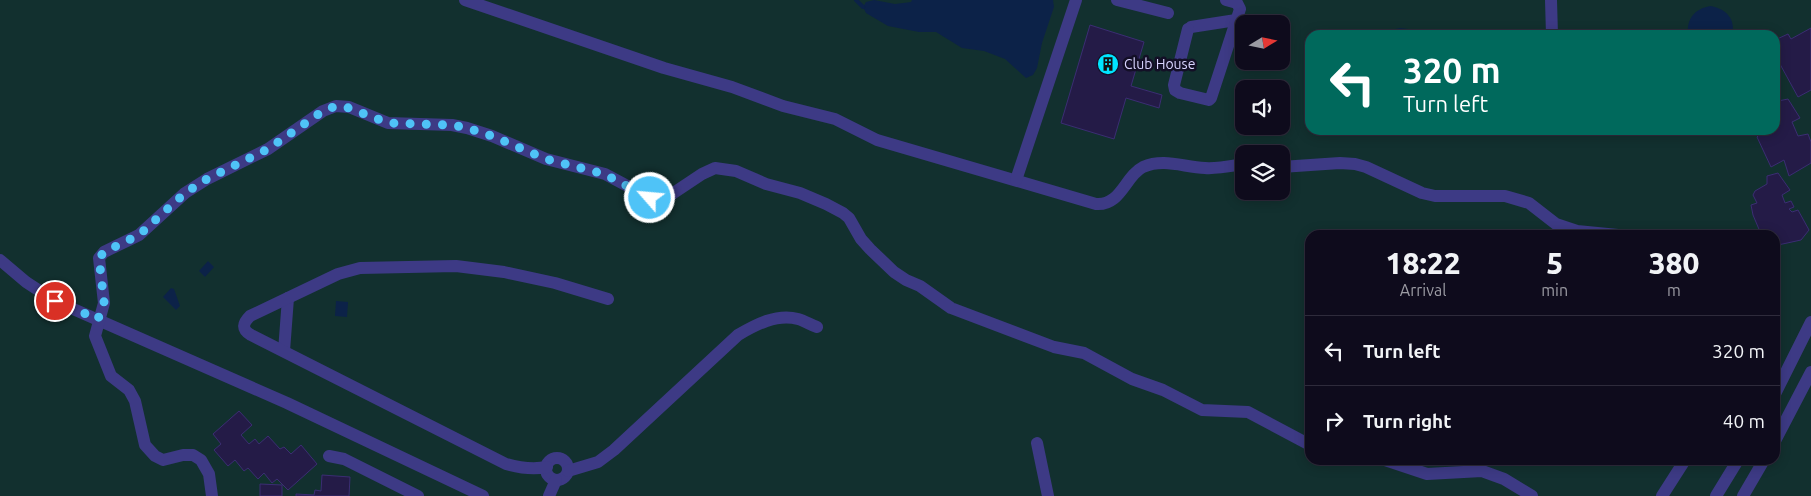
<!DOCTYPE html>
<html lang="en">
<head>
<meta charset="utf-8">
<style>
	:root { --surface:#0e0b1c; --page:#171425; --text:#f1f3f6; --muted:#9b9ba3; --line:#2e2b3b }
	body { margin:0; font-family:Ubuntu,sans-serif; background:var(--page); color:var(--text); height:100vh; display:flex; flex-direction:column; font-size:19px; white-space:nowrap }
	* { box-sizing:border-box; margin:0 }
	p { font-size:16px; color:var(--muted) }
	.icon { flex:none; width:28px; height:28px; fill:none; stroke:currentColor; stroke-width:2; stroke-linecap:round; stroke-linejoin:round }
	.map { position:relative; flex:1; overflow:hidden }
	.side { position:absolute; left:1305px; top:230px; width:475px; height:235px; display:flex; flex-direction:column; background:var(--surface); border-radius:15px; box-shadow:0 2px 12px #0003,0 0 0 1px var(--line) }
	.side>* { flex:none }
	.hud { position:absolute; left:1305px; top:30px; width:475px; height:105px; border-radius:15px; box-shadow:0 2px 12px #0003,0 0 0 1px var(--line); background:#00695c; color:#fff; overflow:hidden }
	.needle { width:32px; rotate:80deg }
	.buttons { position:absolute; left:1235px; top:15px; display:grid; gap:10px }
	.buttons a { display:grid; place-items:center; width:55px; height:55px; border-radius:10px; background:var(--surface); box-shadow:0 2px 12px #0003,0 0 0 1px var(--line); font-size:25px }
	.pin { position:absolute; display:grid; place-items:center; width:42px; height:42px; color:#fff; margin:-21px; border:2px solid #fff; border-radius:50%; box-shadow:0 1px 5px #0007 }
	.me { position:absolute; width:55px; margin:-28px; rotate:297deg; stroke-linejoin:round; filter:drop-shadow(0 0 4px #0008) }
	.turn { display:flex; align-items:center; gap:18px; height:105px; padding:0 15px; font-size:22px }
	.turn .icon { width:65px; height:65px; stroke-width:2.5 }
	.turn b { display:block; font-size:35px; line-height:42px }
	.eta { display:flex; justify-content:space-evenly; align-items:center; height:85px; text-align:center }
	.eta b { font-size:30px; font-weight:800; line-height:35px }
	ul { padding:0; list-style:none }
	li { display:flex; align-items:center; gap:15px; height:70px; padding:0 15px; border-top:1px solid var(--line) }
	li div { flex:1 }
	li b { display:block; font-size:19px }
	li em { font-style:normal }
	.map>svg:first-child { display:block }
</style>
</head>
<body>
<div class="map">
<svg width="1811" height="496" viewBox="0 0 1811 496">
	<rect width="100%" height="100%" fill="#130f26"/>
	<path fill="#12302f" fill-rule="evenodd" d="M0,0H1811V496H0ZM1244,24H1281V61H1244ZM1310,35H1775V130H1310ZM1244,89H1281V126H1244ZM1244,154H1281V191H1244ZM1310,235H1775V460H1310Z"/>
	<g fill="#0c2248">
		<path d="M874,0L895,4L911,2L912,0H1053L1054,7L1042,43L1037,68L1033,75L1026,78L1005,59L984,51L962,48L936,32H919L888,26L866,13L863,7L866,2Z"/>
		<path d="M1711,6C1726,9 1736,19 1732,35H1688C1686,19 1695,8 1711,6Z"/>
		<path d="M1400,28L1408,29L1417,35H1384L1391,30Z"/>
		<path d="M208,261L214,267L205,277L199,271Z"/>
		<path d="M171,288L174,289L180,306L176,310L163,297Z"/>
		<path d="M336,301L348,302L347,317L335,316Z"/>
	</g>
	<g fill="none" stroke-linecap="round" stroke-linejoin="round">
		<path stroke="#0c2248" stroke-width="4" d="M856,0L863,7"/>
	</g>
	<g fill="#241b47" stroke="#3b2d73">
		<path d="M1090,25L1144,42L1131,86L1162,95L1159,108L1126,98L1114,139L1061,123Z"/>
		<path d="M1811,28V90L1798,97L1775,55V40L1788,34L1791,39Z"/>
		<path d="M1788,99L1800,118L1792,122L1798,136L1808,134L1811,142V163L1789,176L1784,160L1771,167L1757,137L1764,130H1775V108L1778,101Z"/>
		<path d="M1778,173L1790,190L1782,195L1785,203L1791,201L1794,207L1789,209L1792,212L1798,210L1809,230L1801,240L1778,245L1776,234L1767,235L1766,232L1761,234L1753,215L1751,205L1757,203L1753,195L1755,191L1767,184V176Z"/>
		<path d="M239,411L252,425L241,435L249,444L255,439L259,444L268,436L280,449L284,447L291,454L301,445L317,464L288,490L277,479L272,483L264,473L258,479L248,468L244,471L235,460L228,466L214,450L221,444L213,434Z"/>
		<path d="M322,475L350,477L349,496H296V494L314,495L315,490L321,491Z"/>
		<path d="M260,484L282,485V496H260Z"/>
	</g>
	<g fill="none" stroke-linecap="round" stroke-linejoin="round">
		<g stroke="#3d3a85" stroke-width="12">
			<path d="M465,0L664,68L732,87L783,106L835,119L877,140L1096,204C1121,206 1125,176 1143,167C1164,158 1183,167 1205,168C1217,169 1231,166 1244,164"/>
			<path d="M1117,0L1168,13"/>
			<path d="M1551,0L1552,35"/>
			<path d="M1191,27L1236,20"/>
			<path d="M1188,29L1174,85L1175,90L1180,93L1209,100L1211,98L1240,9L1237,3L1226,0"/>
			<path d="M1281,167L1340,163L1355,164L1366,167L1422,193L1435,196H1505L1529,203L1556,224L1577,231L1618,235"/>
			<path d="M1016,180L1076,0"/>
			<path d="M0,260L26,282L55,301L287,403L483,496"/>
			<path d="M284,351L288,298"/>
			<path d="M1775,394L1811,322"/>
			<path d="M1775,441L1811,372"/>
			<path d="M1037,443L1048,496"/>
			<path d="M329,456L344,459L418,496"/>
			<circle cx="557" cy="469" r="11"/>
			<path d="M1385,460L1427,474L1482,471L1504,479L1532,496"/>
			<path d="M547,467C532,470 520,468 506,464L251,335C241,329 243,323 250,316L338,274L360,268L456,266L504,272L555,283L608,299"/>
			<path d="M568,471L598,462L614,450L738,335C755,325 777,313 798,319C805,321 811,325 817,327"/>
			<path d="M212,496L209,474L201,460L193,455H183L163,460L155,456L145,445L135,401L129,390L111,376L95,336L104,303L99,258L104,252L139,235L185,193L207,179L268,149L323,111L336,106L349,107L388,123L452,125L467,128L492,136L546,159L605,174L650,198L669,196L702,174L715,168L736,171L766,184L800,193L826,204L843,213L849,218L861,239L870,249L894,272L906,280L920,286L951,308L1054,347L1084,353L1132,379L1163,390L1202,410L1248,412L1310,445"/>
			<path d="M549,496L556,480"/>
			<path d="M1662,496L1685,460"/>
			<path d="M1716,496L1738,460"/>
			<path d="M1743,496L1764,460"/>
		</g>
	</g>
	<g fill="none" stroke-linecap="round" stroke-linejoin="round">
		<path stroke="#4fc3f7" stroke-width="9" stroke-dasharray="0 16.2" d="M55,301L98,319L104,302L99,258L104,252L139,235L185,193L207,179L268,149L323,111L336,106L349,108L388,123L452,125L467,128L492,136L546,159L604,174L650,198"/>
	</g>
	<defs>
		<g id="building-disc" transform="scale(1.125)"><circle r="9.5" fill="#00e5ff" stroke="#130f26"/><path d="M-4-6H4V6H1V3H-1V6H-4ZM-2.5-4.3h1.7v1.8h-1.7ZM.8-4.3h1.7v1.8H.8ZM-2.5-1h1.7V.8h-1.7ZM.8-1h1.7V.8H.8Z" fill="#111"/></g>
	</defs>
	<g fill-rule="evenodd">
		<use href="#building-disc" x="1108" y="64"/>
	</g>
	<g text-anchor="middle" stroke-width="5" stroke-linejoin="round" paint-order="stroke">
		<g font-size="14" fill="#d9d4ff" stroke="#130f26" text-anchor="start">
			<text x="1124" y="69">Club House</text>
		</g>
	</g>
</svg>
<div class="buttons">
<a><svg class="needle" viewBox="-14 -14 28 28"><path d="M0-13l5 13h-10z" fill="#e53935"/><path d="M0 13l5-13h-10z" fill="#9b9ba3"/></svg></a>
<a><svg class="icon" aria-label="sound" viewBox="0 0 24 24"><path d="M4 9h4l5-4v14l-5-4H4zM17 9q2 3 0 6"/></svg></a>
<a><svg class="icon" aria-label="layers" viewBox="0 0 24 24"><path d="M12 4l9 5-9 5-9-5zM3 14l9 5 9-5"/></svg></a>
</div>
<div class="pin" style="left:55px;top:301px;background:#d93025"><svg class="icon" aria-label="arrive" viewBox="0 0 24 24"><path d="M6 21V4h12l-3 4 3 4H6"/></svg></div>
<svg class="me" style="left:650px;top:198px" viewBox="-20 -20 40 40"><circle r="17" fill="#4fc3f7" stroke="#fff" stroke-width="3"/><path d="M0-11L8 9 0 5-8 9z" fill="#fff"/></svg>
<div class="hud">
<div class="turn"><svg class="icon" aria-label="left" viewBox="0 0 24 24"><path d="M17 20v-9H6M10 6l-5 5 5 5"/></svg><div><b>320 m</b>Turn left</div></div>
</div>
<section class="side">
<div class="eta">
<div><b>18:22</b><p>Arrival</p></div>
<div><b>5</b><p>min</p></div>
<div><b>380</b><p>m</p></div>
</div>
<ul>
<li><svg class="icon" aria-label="left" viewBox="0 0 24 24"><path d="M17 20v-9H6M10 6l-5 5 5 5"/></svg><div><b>Turn left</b></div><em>320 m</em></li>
<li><svg class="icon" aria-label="right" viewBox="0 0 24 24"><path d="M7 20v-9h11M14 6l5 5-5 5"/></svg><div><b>Turn right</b></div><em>40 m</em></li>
</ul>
</section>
</div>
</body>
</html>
